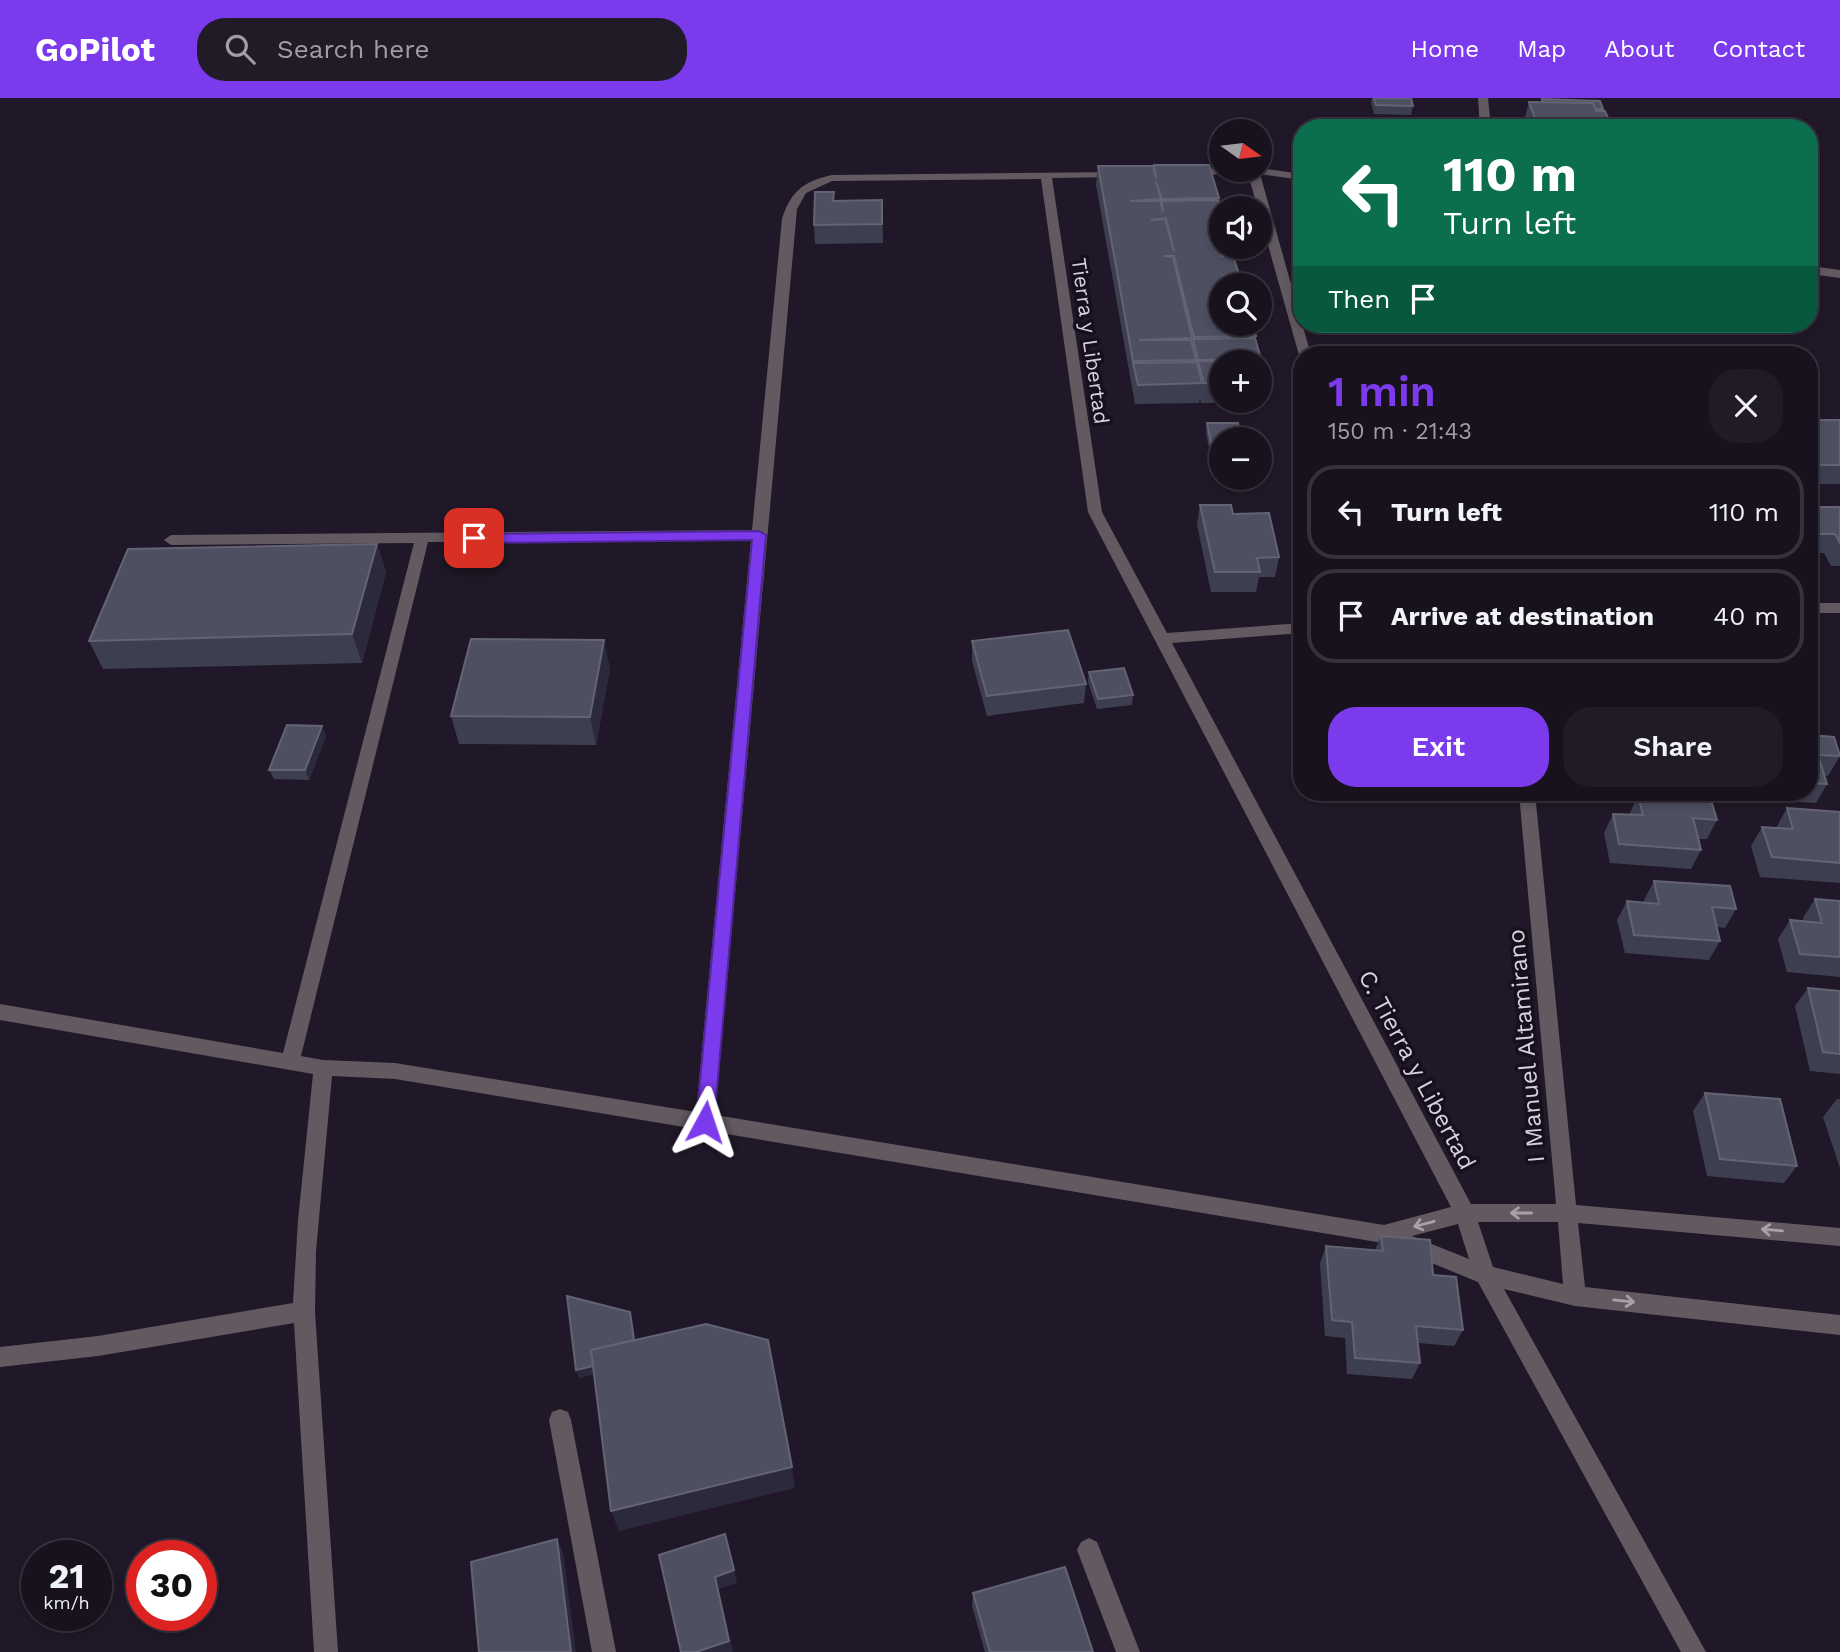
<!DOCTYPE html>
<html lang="en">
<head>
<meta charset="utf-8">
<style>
	:root { --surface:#18121e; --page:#211b27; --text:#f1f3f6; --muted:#9f9ea4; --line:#36323c; --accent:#7c3aed }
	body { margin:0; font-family:"Work Sans",sans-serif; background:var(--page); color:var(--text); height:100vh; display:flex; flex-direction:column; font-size:26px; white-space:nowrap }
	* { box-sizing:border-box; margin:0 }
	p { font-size:23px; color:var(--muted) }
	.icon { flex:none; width:38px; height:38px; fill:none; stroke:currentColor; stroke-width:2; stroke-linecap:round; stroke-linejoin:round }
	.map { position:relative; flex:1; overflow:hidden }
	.side { position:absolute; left:1293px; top:248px; width:525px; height:455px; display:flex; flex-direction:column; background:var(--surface); border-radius:28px; box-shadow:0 4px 10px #0003,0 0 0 2px var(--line) }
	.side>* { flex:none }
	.guide { position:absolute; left:1293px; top:21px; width:525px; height:214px; border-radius:28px; box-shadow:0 4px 10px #0003,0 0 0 2px var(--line); background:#0b6e4f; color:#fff; overflow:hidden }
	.needle { width:46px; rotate:104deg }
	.fabs { position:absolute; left:1209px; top:21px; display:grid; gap:14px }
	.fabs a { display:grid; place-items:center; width:63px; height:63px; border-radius:50%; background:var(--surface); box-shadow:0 4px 10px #0003,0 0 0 2px var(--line); font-size:35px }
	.speed { position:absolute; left:21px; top:1442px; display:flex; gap:14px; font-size:35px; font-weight:700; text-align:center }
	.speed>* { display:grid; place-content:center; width:91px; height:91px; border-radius:50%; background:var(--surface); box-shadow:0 4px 10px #0003,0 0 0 2px var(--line); line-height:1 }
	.speed small { font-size:18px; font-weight:400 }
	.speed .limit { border:10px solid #d22; background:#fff; color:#111 }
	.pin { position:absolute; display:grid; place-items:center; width:60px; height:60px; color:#fff; margin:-30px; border-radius:14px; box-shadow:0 4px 10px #0006 }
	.me { position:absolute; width:77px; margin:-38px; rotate:5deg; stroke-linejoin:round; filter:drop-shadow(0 0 5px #0008) }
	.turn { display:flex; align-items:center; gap:24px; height:147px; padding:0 35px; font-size:32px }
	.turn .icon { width:91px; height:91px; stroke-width:2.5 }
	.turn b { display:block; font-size:49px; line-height:60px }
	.then { display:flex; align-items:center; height:66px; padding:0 35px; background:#0003; gap:14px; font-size:26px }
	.round { display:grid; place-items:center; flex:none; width:74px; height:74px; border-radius:28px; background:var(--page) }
	.headline { display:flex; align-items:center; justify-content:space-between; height:119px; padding:0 35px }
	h1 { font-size:42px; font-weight:600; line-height:52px; color:var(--accent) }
	.action { display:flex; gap:14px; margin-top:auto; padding:14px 35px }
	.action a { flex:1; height:80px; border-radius:28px; background:var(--accent); color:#fff; font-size:28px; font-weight:600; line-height:80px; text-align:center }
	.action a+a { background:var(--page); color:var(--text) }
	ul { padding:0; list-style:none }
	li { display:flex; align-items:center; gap:21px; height:94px; margin:0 14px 10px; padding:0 21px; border:4px solid var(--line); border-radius:28px }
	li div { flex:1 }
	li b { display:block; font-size:26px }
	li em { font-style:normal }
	header { display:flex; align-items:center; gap:42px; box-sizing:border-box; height:98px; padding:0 35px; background:var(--accent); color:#fff }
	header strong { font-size:33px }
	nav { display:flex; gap:38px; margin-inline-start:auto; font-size:24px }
	.search { width:490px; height:63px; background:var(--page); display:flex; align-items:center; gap:18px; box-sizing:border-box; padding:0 24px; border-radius:28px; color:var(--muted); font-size:26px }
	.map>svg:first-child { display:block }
</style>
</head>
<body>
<header>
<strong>GoPilot</strong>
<div class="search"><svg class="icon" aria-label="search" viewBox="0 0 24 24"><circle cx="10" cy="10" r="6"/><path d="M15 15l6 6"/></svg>Search here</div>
<nav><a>Home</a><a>Map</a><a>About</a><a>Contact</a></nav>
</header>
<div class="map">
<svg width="1840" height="1554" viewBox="0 0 1840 1554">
	<rect width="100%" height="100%" fill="#201828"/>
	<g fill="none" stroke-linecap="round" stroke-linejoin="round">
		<g fill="#625a60" fill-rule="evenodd">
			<path d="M1478,0H1488L1491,30H1480Z"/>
			<path d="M1222,70V72H1260V70L1302,76V82L1260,76L1311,257H1302V260L1299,257L1248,76L1187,77L1181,74L1187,71Z"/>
			<path d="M1124,74L1126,76L1120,79L1052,80L1102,414L1167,535L1302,525V535L1172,545L1471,1106H1556L1519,695H1535L1576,1107L1840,1130V1148L1578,1125L1585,1189L1840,1217V1237L1575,1208L1504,1191L1706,1554H1681L1478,1184L1383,1145L395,981L332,978L316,1153L315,1214L338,1554H314L294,1225L98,1258L0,1269V1249L98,1238L293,1205L298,1122L313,976L0,922V906L283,955L414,445L171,447L164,442L171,437L752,432L782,121C791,93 804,83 832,77ZM1041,81L1088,414L1451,1109L1384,1127L715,1017L797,111L806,95L832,83ZM751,442L696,1014L395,965L323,962L301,958L428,444ZM1478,1124H1558L1563,1186L1493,1169ZM1458,1126L1469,1161L1412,1138Z"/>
			<path d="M1810,168L1840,172V180L1810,176Z"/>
			<rect x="1810" y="505" width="30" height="10"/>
			<path d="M560,1311L568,1314L571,1322L616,1554H592L549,1322L552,1314Z"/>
			<path d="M1089,1440L1097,1444L1140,1554H1116L1077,1452L1081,1444Z"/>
		</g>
	</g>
	<g fill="#3d3f51" fill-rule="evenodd">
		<path d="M1372,0H1411L1413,8L1411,17L1374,16L1371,4Z"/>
		<path d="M1542,1L1603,11V13L1611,27L1610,30H1526L1524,23L1529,4L1540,5Z"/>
		<path d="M1154,67L1219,100L1239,176V178L1222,187L1256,238L1255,242L1261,261V263L1268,284L1264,304L1201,305L1200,301L1199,305L1135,306L1096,87L1098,68L1154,72ZM1222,264H1260V303H1222Z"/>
		<path d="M882,102L883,145L815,146L814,127Z"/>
		<rect x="1810" y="322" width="30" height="64"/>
		<path d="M1207,325L1222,341V380H1246L1215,381L1206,335Z"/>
		<path d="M1810,393L1819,409H1840V468H1831L1824,455H1810Z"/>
		<path d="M1200,407L1233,416L1279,459L1275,479H1259L1256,494H1211L1197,427Z"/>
		<path d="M377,446L386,474L362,565L103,571L89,543Z"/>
		<path d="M972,543L1086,586L1084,605L987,618L972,563Z"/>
		<path d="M1810,561L1816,579L1810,590Z"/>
		<path d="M610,570L596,647L459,646L451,618Z"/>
		<path d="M1089,574L1133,597L1132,607L1097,611L1088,584Z"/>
		<path d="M1810,637L1840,658L1828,678L1824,677L1827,686L1816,705L1736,700L1735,695H1810Z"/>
		<path d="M326,638L309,682L274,681L269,672Z"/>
		<path d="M1638,697L1717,722L1707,741H1699L1701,752L1691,771L1610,765L1604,735L1613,716L1629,717Z"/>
		<path d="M1787,710L1840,714V785L1760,779L1751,748L1762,729L1776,730Z"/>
		<path d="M1654,783L1736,811L1725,830L1717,829L1720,843L1709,862L1625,855L1617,822L1627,803L1644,805V802Z"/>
		<path d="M1815,801L1840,803V879L1787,874L1778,841L1790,822L1804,823L1803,820Z"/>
		<path d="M1808,890L1840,893V976L1810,973L1795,908Z"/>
		<path d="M1705,995L1797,1068L1784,1085L1707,1078L1693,1013Z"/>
		<path d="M1837,1001H1840V1070L1823,1019Z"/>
		<path d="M1381,1138L1433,1177L1463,1232L1454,1248L1418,1245L1420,1265L1412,1281L1347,1276L1345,1240L1325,1238L1320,1165L1326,1148L1375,1152Z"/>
		<path d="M973,1495L1093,1554H985L972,1508Z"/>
	</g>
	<g fill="#2b293b">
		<path d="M377,446L386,474L362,565L352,536Z"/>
		<path d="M604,542L610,570L596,647L590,619Z"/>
		<path d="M322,628L326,638L309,682L305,672Z"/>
		<path d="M630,1214L632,1222L639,1265L579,1280L576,1272Z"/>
		<path d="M792,1369L795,1390L619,1433L611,1413Z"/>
		<path d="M557,1441L563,1454L576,1554H571Z"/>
		<path d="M734,1472L737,1485L719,1491L733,1554H696L715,1479Z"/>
	</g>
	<g fill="#4e4f60" stroke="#636374" stroke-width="2" fill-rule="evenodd">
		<path d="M1374,0H1411L1413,8L1376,7Z"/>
		<path d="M1542,1L1600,3L1603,11H1595L1593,5H1543Z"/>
		<path d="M1529,4L1593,5L1596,13H1605L1611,27L1537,26Z"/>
		<path d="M1154,67H1209L1219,100L1162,101L1156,84L1161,101L1130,103H1160L1163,114L1162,103L1218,102L1222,113V149H1232L1234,156L1220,158H1233L1239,176L1221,178H1239L1242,187H1222V226H1252L1256,238L1194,239L1174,158H1163L1173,159L1192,240L1139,242H1191L1196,262L1133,263L1098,68H1153L1156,80ZM1166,120L1174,153L1165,121L1151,122Z"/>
		<path d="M815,94H834L833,103L882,102V126L814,127Z"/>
		<path d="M1255,240L1261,261L1198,262L1193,241Z"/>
		<path d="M1198,263H1261L1268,284H1260V264H1222V285H1204Z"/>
		<path d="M1197,264L1202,285L1138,287L1133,265Z"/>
		<rect x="1810" y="322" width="30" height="45"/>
		<path d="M1207,325H1238L1241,341H1222V370L1216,371Z"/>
		<path d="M1810,393H1811L1819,409H1840V445L1835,436H1810Z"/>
		<path d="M1200,407H1231L1233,416L1269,415L1279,459L1257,460L1260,474H1215Z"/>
		<path d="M377,446L352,536L89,543L128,451Z"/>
		<path d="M1068,532L1086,586L987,598L972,543Z"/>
		<path d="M471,541L604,542L590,619L451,618Z"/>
		<path d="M1810,561L1816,579L1810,578Z"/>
		<path d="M1124,570L1133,597L1098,601L1089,574Z"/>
		<path d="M287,627L322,628L305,672H269Z"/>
		<path d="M1810,637L1834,639L1840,658L1818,657L1827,686L1810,685Z"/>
		<path d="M1638,697L1711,702L1717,722L1693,720L1701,752L1619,746L1613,716L1643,717Z"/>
		<path d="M1787,710L1840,714V765L1772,759L1762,729L1793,731Z"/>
		<path d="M1654,783L1730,788L1736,811L1712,809L1720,843L1634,837L1627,803L1659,806Z"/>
		<path d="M1815,801L1840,803V859L1800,856L1790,822L1822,825Z"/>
		<path d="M1808,890L1840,893V956L1823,954Z"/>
		<path d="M1705,995L1780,1001L1797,1068L1720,1061Z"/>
		<path d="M1381,1138L1430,1142L1433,1177L1456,1179L1463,1232L1416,1228L1420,1265L1355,1260L1352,1224L1332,1222L1326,1148L1383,1153Z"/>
		<path d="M567,1198L630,1214L634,1242L591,1252L593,1268L576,1272Z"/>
		<path d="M706,1226L768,1242L792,1369L611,1413L591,1252Z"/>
		<path d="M725,1436L734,1472L715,1479L729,1543L696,1554H681L659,1457Z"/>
		<path d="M557,1441L571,1554H479L471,1464Z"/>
		<path d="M1065,1469L1093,1554H990L973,1495Z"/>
	</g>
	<defs><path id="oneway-shaft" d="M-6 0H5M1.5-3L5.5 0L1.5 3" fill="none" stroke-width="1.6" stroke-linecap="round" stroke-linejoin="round" transform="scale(1.75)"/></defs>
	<g stroke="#a8a1aa">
		<use href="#oneway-shaft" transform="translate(1521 1115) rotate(180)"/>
		<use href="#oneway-shaft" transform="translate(1424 1126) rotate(165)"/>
		<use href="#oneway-shaft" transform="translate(1772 1132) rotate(-175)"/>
		<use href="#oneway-shaft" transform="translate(1624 1203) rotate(6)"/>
	</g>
	<path fill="#7c3aed" stroke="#51269a" stroke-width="2" d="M759,433L766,437L714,1024L712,1030L705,1032L699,1030L696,1024L752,442L474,445L467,440L474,436Z"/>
	<g text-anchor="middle" stroke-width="7" stroke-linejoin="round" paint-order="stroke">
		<g font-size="21" fill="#d6d1dc" stroke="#170f1e">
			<text transform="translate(1090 243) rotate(82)" y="7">Tierra y Libertad</text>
		</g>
		<g font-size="24" fill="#d6d1dc" stroke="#170f1e">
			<text transform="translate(1526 948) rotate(-95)" y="8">I Manuel Altamirano</text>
			<text transform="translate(1417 972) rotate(62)" y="8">C. Tierra y Libertad</text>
		</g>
	</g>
</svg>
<div class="fabs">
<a><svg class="needle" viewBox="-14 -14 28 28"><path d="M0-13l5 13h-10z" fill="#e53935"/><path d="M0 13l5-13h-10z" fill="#9f9ea4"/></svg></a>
<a><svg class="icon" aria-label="sound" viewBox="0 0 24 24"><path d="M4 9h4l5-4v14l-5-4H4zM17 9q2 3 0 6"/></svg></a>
<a><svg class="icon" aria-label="search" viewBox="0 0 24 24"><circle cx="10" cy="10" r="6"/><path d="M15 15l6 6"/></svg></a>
<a>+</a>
<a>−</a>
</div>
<div class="speed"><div>21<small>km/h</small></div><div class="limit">30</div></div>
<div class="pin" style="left:474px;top:440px;background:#d93025"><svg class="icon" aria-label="arrive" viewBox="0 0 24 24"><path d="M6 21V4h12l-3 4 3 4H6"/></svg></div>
<svg class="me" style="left:705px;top:1024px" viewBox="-20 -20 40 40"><path d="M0-17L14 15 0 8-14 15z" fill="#7c3aed" stroke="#fff" stroke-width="4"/></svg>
<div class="guide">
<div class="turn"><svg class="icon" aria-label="left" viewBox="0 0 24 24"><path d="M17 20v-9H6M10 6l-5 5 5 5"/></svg><div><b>110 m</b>Turn left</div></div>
<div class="then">Then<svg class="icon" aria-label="arrive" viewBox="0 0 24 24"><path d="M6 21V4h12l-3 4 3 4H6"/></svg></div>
</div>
<section class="side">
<div class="headline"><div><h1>1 min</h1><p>150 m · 21:43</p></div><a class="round"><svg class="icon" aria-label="close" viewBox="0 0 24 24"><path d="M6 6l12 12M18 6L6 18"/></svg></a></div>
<ul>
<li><svg class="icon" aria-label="left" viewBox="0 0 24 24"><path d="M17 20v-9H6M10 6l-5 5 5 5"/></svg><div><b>Turn left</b></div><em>110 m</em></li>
<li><svg class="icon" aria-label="arrive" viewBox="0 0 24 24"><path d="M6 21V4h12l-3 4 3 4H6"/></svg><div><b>Arrive at destination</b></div><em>40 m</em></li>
</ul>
<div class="action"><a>Exit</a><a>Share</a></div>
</section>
</div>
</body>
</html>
